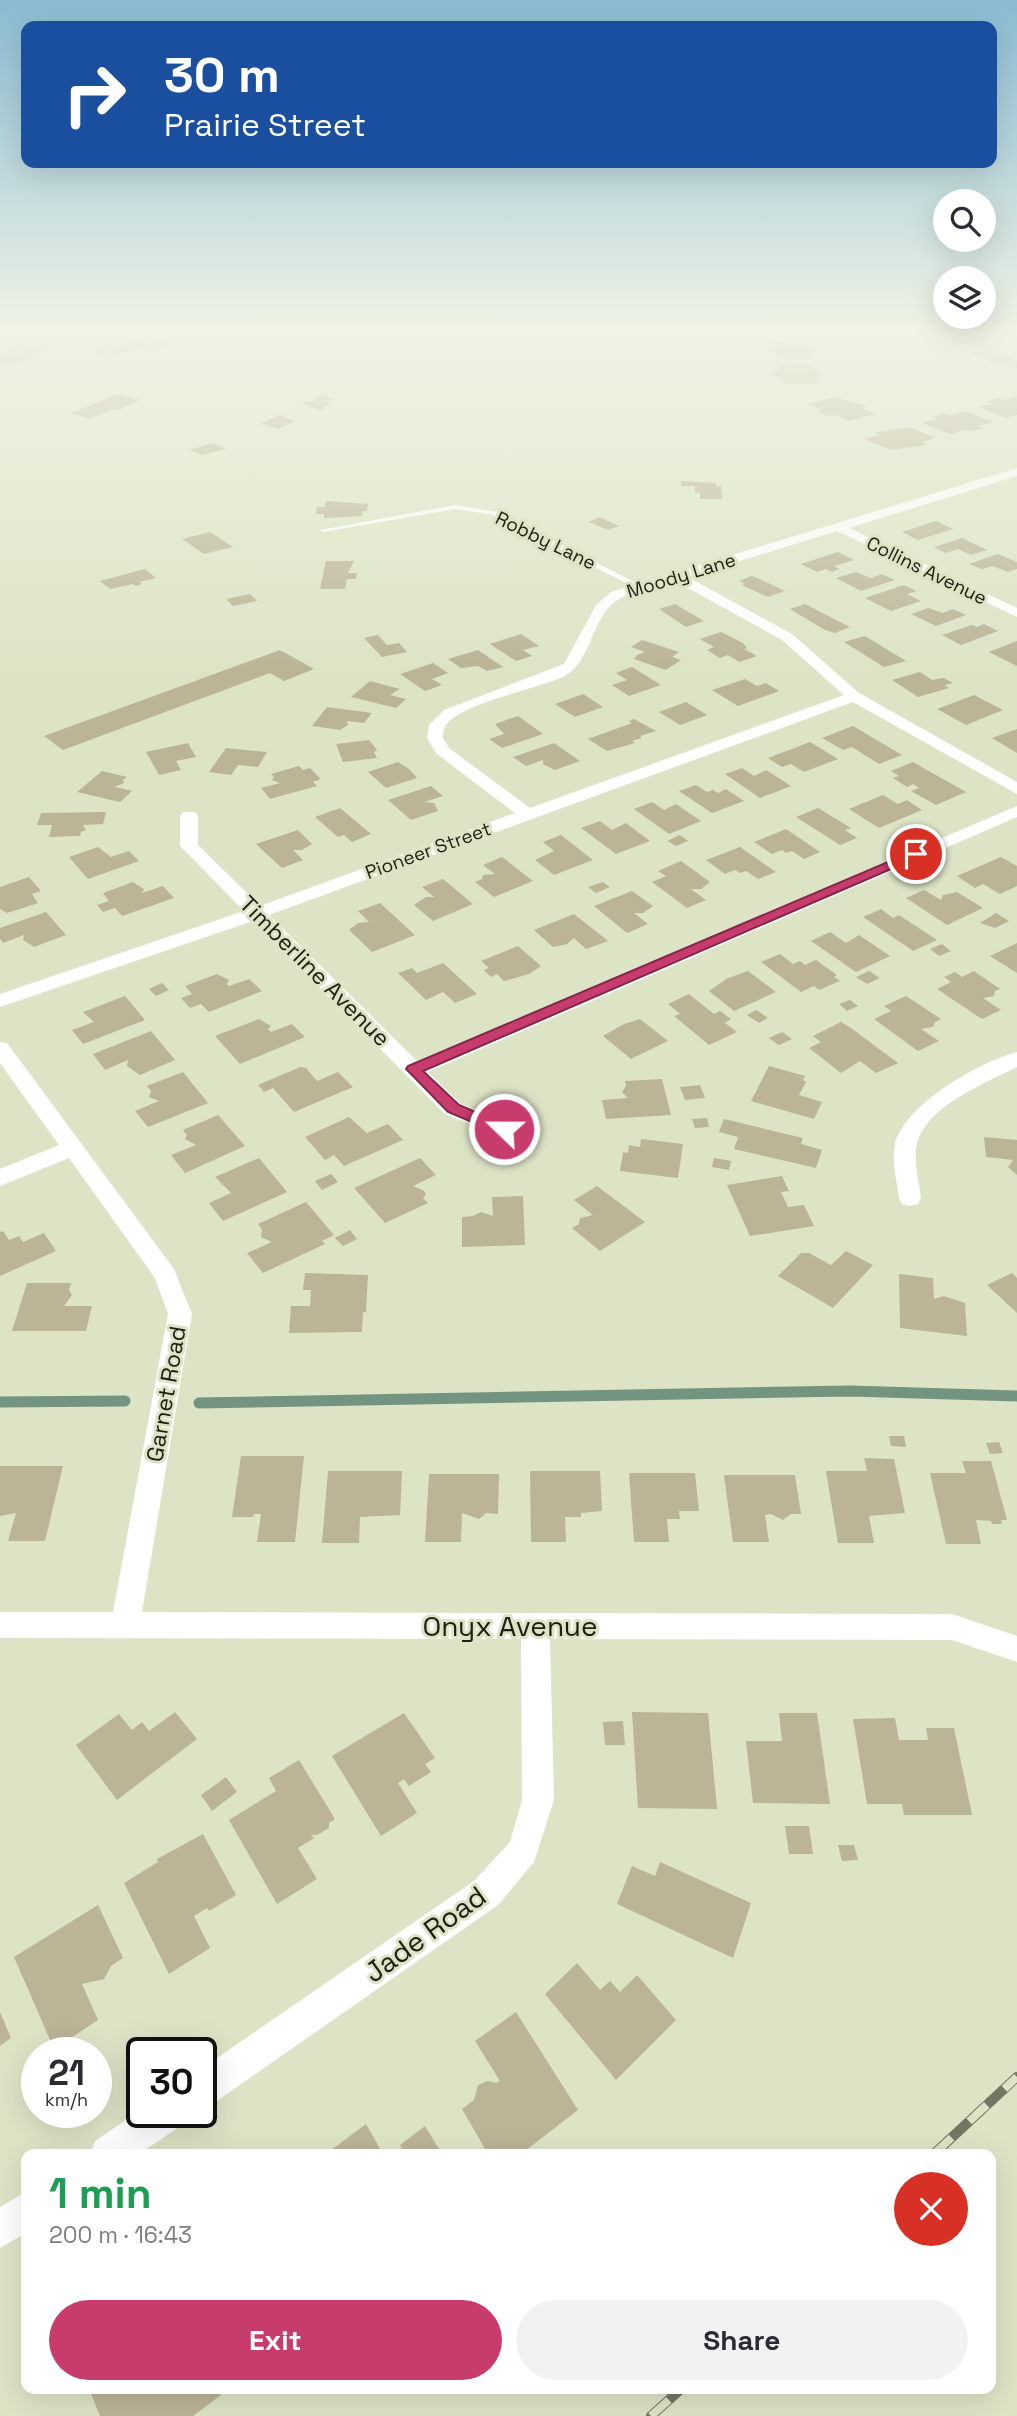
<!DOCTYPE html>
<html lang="en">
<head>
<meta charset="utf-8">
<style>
	:root { --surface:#fff; --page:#f2f2f3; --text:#2b2b33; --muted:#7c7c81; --accent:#c83c6d }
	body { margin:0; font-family:"Space Grotesk",sans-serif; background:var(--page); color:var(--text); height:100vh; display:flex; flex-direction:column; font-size:26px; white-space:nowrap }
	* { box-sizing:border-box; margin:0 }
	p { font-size:23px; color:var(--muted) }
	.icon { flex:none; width:38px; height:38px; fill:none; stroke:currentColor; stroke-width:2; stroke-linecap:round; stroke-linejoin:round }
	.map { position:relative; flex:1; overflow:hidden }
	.panel { position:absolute; left:21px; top:2149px; width:975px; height:245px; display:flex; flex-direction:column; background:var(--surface); border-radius:14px; box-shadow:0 7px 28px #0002 }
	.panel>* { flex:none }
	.banner { position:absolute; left:21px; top:21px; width:976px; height:147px; border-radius:14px; box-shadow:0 7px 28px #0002; background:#1a4fa0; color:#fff; overflow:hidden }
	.buttons { position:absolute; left:933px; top:189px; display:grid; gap:14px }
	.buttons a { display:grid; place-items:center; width:63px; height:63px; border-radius:50%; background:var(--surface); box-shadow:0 7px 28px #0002; font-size:35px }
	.speed { position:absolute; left:21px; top:2037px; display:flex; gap:14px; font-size:35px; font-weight:700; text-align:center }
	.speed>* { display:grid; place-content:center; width:91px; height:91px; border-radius:50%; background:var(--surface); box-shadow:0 7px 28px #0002; line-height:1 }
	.speed small { font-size:18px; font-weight:400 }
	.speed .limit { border:4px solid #111; border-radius:10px; background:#fff; color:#111 }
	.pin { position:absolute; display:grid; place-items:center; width:60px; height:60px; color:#fff; margin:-30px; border:4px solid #fff; border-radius:50%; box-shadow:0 2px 7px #0007 }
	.me { position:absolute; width:77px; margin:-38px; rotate:292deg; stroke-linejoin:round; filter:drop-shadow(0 0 5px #0008) }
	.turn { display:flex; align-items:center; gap:24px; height:147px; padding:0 28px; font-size:32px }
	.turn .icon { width:91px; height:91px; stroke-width:2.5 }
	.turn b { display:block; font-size:49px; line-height:60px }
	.round { display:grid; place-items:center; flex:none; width:74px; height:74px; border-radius:37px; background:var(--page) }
	.summary { display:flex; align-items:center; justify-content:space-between; height:119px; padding:0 28px }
	h1 { font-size:42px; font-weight:700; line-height:52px; color:#1e9e55 }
	.action { display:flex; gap:14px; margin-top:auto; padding:14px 28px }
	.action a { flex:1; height:80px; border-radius:42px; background:var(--accent); color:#fff; font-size:28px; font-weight:700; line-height:80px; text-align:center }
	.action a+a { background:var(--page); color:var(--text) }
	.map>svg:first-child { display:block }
</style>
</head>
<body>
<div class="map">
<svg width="1017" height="2416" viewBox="0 0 1017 2416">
	<rect width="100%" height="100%" fill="#dde4c6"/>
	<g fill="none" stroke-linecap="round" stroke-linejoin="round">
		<g stroke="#749482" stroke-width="11">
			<path d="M0,1402L125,1401"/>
			<path d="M199,1403L850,1391L1017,1396"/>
		</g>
	</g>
	<g fill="#bbb497">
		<path d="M223,331H248V332L233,338L218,333Z"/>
		<path d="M772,331H805L806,337L773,336Z"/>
		<path d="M774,341L807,342L809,348H815L817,353H810L812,359H778L776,353L768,351L769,347H775Z"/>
		<path d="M135,342L148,345L163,343L166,347L99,355L96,350Z"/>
		<path d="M26,345L45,347L25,361L12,365L0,364L1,353Z"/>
		<path d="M987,350L1016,359L1014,360L1017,361V368L996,364L972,354Z"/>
		<path d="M778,364L813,365L815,371H821L822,377H816L818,384L782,383L780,377L774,376L772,371L779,370Z"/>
		<path d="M118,394L139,400L119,410L114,409L90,419L71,413Z"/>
		<path d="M323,395L334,400L323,401L332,405L322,406L326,408L319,410L302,403L310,401L321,404L314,400L319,399L315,397Z"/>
		<path d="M1017,396V415L1006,418L978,407L992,404L987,402L997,398L1005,400Z"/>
		<path d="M834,397L867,406L862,408L876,414L849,421L835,415L827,416L817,411L821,410L808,404Z"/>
		<path d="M965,411L993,422L978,426L983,428L973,431L965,430L950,434L922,423L937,419L932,417L943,413L951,415Z"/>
		<path d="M280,415L294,421L279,429L260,424Z"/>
		<path d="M909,427L936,438L922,442L927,444L925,445L892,450L865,439L880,435L875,433L878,432Z"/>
		<path d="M213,443L226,449L202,455L189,450Z"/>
		<path d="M681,481L716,483V486H721L722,499H700V493H695V486H681Z"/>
		<path d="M326,501L368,504L367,511H363L362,516L324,518V514H316L317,507H325Z"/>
		<path d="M600,517L619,526L608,530L589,522Z"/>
		<path d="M936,521L953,529L918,540L902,532Z"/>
		<path d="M210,532L233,547L204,554L182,539Z"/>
		<path d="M962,538L987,550L971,555L958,549L946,553L934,547Z"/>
		<path d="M838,552L854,560L834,566L840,569L832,572L826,569L817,572L801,564Z"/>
		<path d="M998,554L1017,562V569L1008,572L992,566L982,569L969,564Z"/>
		<path d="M326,561H354L348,573H357L356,579H347L345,589H320Z"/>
		<path d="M145,569L156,578L139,582L142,584L136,586L133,584L110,589L100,581Z"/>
		<path d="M856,572L871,578L882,574L895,580L861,591L836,578Z"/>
		<path d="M752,576L760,579L785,591L768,597L741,585L745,584L739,581Z"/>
		<path d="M904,585L917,591L907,594L921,601L891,611L865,598Z"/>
		<path d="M250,594L257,601L233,606L226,599Z"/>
		<path d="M675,604L704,621L686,627L659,609Z"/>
		<path d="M805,604L850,627L835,633L825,630L790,609Z"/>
		<path d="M928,608L943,613L953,609L966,615L936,626L911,614Z"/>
		<path d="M984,624L998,631L961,645L942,635L972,625L977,627Z"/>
		<path d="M721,632L743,643L747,648L744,649L757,656L739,662L728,655L720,658L707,650L714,647L700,639Z"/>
		<path d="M521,634L539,646L523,650L532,656L516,661L490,644Z"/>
		<path d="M378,635L387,645L399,643L407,652L382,657L364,638Z"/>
		<path d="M865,636L906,661L884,667L844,642Z"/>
		<path d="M642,640L679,652L672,657L681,660L666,670L634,659L637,655L645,652L631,647Z"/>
		<path d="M1017,641V666L989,652Z"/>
		<path d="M280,650L314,669L284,681L270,673L63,750L44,736Z"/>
		<path d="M478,650L503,667L487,671L478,666L461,668L448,659Z"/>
		<path d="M433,663L448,673L432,679L442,685L425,691L400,674Z"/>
		<path d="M632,667L661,685L629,696L612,685L627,680L616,673Z"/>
		<path d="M920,672L932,680L944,678L953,683L945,685L949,688L918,697L892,680Z"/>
		<path d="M745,679L757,686L766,683L779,691L738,706L712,690Z"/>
		<path d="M370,681L400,689L390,695L406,699L396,708L351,697Z"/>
		<path d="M583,694L603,707L575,717L555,704Z"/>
		<path d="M974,695L1003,710L966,725L937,709Z"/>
		<path d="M686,702L707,715L680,725L659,712Z"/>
		<path d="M327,707L372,713L364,723L347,721L348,725L340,730L312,726Z"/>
		<path d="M518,716L543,734L502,748L489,739L504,734L495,724Z"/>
		<path d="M634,719L656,731L640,736L642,738L632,741L635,743L607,751L588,739L632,723L629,721Z"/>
		<path d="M853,726L902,755L879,764L852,747L843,750L822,738Z"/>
		<path d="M1017,729V753L992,738Z"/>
		<path d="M369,740L377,750L374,752L377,758L343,762L336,744Z"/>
		<path d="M810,742L838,759L804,772L791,764L782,767L768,758Z"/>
		<path d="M188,743L196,757L176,761L181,770L159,775L146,752Z"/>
		<path d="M554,743L580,761L555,770L543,764V760L526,766L513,757Z"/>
		<path d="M226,748L267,752L258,767L238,765L231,775L209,772Z"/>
		<path d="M398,762L409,769L417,778L386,788L368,772Z"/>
		<path d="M913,762L966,792L936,805L911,791L919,788L913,784L907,787L893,778L899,776L891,771Z"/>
		<path d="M299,766L303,770L310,768L321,779L313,782L317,786L270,799L261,788L280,783L272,780L274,777L271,774Z"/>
		<path d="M742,768L754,776L766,770L791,786L760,798L725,774Z"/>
		<path d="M102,771L127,777L123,780L124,783L115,787L132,791L120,802L77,792Z"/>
		<path d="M696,785L707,792L713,790L718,793L726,789L744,801L712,813L679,791Z"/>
		<path d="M431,786L443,796L424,802L434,803L438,811L411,820L388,800Z"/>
		<path d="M883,795L898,804L907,800L922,810L879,828L849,809Z"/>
		<path d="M652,802L664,810L676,804L701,821L669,834L634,809Z"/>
		<path d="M340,808L371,834L352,842L344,835L338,837L315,817Z"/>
		<path d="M818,808L851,828L845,830L857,838L840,845L796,817Z"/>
		<path d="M106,812L103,824L83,825L86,830L81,832L80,836L49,837L52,825H37L41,813Z"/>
		<path d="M600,821L612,830L626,823L650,841L616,854L581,828Z"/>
		<path d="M786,829L820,852L804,859L792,851L786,853L782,850L772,854L754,842Z"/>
		<path d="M298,830L312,844L302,850H293L303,860L282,868L256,844Z"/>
		<path d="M561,835L593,860L554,875L535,860L554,851L543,842Z"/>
		<path d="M680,835L688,841L676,846L667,841Z"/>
		<path d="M98,847L111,857L129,851L139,861L88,879L69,857Z"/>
		<path d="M740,847L776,872L758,879L746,871L740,873L735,870L725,874L706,860Z"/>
		<path d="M502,857L533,881L494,897L475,882L482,879L483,875L495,874L483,865Z"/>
		<path d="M1001,857L1017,866V886L1000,894L983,884L975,888L957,876Z"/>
		<path d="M681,861L710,882L701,889H691L706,900L687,908L652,882L666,876L658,871Z"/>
		<path d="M29,877L41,891L32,894L38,903L7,913L0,909V887Z"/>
		<path d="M443,879L473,904L433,921L414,905L426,897H434L422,887Z"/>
		<path d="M133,882L144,889L142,893L163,886L174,898L122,916L115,908L103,912L97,905L109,901L103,893Z"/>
		<path d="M603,882L610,887L596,893L588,887Z"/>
		<path d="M924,890L941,900L943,895L957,892L983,908L947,925L906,898Z"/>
		<path d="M632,891L653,906L643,913H634L648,924L627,933L594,906Z"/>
		<path d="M380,903L415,935L372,952L349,930L358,923L369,922L358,911Z"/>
		<path d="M881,909L893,918L899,915L937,940L913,951L863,917Z"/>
		<path d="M46,912L66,935L34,947L23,940L24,935L3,943L0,939V928Z"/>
		<path d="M996,913L1009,921L995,928L980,923Z"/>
		<path d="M574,914L608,941L586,949L574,938L567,944L553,947L534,930Z"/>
		<path d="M830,932L846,943L859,935L890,956L856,972L811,941Z"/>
		<path d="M1017,943V973L990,956Z"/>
		<path d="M942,944L951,951L939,956L930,949Z"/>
		<path d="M518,946L541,966L529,974L504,981L497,974L491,977L484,970L489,968L481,961Z"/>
		<path d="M780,954L793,964L800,961L805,965L816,960L837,975L834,977L840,981L819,990L814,986L801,992L761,962Z"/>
		<path d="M443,963L477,994L455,1003L443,992L426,1000L398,973L412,968L417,973Z"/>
		<path d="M748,971L776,992L734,1011L709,991L728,978Z"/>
		<path d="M869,971L880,978L867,984L856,977Z"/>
		<path d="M974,971L1000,989L995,991L994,996L983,998L1001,1010L982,1019L937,989L951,982L944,977L955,972L962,977Z"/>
		<path d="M217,974L229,980L227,984L229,986L249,979L262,991L209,1012L201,1004L190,1008L181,998L192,994L185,986Z"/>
		<path d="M162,983L169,990L156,996L149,989Z"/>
		<path d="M689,994L714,1014L720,1011L731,1019L725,1023L737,1032L709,1045L674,1016L680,1014L668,1004Z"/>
		<path d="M125,996L145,1020L83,1044L72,1030L94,1022L83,1012Z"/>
		<path d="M906,996L941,1019L935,1022L933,1027L921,1029L939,1041L918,1051L874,1019L891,1011L884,1006Z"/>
		<path d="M850,1000L858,1006L847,1011L839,1004Z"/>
		<path d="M756,1010L768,1018L759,1023L747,1015Z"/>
		<path d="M259,1019L271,1026L268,1029L271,1032L292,1024L305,1037L240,1064L215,1036Z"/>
		<path d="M640,1019L668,1041L631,1059L603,1036L624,1024Z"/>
		<path d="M841,1022L851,1028L898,1063L876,1073L860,1061L841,1073L809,1048L821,1042L813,1036Z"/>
		<path d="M151,1031L175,1060L140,1075L127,1066L128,1060L105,1070L93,1054Z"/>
		<path d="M782,1032L792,1039L779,1045L769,1038Z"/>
		<path d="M769,1066L805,1076L803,1080L806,1082L799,1095L822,1102L814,1119L751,1101Z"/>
		<path d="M300,1067L306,1068L317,1081L338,1072L353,1087L294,1112L273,1088L264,1092L258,1085Z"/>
		<path d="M183,1072L208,1103L148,1127L135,1111L159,1101L149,1097L151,1091L147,1086Z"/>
		<path d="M662,1079L671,1115L606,1119L602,1100L628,1098L622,1092L626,1086L625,1081Z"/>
		<path d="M700,1085L705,1098L685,1100L680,1087Z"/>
		<path d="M218,1115L245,1146L185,1173L171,1155L196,1145L185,1139L187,1135L183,1130Z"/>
		<path d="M349,1117L367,1133L388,1124L403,1140L344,1166L334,1155L325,1160L305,1137Z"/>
		<path d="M707,1118L709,1127L695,1128L692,1119Z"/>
		<path d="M724,1119L803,1138L801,1144L822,1150L816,1168L734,1149L738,1137L719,1132Z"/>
		<path d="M984,1137L1017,1140V1175L1008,1167L1013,1160L986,1157Z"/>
		<path d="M641,1139L683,1144L678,1178L620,1171L623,1152L628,1153L629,1145L640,1147Z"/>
		<path d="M259,1158L287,1192L223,1221L209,1203L231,1193L215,1177Z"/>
		<path d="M420,1158L436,1175L413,1186L423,1190L426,1194L423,1198L428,1203L385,1223L354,1188Z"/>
		<path d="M714,1158L731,1161L729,1170L712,1167Z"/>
		<path d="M331,1174L338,1182L322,1190L315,1181Z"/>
		<path d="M782,1176L789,1191L781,1192L788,1207L804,1205L814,1226L750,1236L727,1185Z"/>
		<path d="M597,1186L645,1222L600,1251L572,1228L579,1224L580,1218L593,1215L574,1200Z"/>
		<path d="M523,1196L525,1245L462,1247V1217L473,1216L481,1212L493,1216L492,1197Z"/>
		<path d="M306,1202L334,1235L322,1241L325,1244L263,1273L247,1253L272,1242L261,1237L262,1230L258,1224Z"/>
		<path d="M350,1230L357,1239L343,1246L335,1238Z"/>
		<path d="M3,1231L9,1240L19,1236L23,1242L44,1233L56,1251L0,1276V1232Z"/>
		<path d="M846,1251L873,1265L833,1308L778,1276L801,1253H809L831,1265Z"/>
		<path d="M305,1273L368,1275L366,1312H363L362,1332L289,1333L291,1306H310L311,1290H303Z"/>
		<path d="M1012,1273L1017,1278V1313L987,1285Z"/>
		<path d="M899,1274L933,1278L934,1299L944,1296L965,1303L967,1336L900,1328Z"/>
		<path d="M27,1283H71L69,1290L72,1295L64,1306H92L86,1331H12Z"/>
		<path d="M889,1436H904L906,1447L891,1446Z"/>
		<path d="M999,1442L1003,1453L990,1454L986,1443Z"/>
		<path d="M241,1456H304L295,1542H257L261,1514H254L253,1517H232Z"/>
		<path d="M864,1458L894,1459L905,1513L869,1516L874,1543H838L826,1471H867Z"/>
		<path d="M962,1461H991L1007,1520H1001L1002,1524H992L991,1521L976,1520L981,1544H946L930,1473H966Z"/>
		<path d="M0,1466H63L45,1541H8L16,1513L0,1516Z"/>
		<path d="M328,1471H402L400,1515L360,1517L359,1543H322Z"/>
		<path d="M530,1471H600L602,1511L581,1513V1517H565L566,1542H531Z"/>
		<path d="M629,1473H695L699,1511H679L680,1519H667L669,1542H634Z"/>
		<path d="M429,1474H499L498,1514L486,1513L479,1519L462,1513L461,1542H425Z"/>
		<path d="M724,1475H795L801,1514H791L783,1520L771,1514L765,1515L769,1542H733Z"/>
		<path d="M175,1712L197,1739L117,1800L76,1745L119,1714L132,1730L142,1722L149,1731Z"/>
		<path d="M632,1712L708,1713L717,1809L638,1808Z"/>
		<path d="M404,1713L435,1758L425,1764L431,1772L409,1786L404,1779L398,1783L417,1813L381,1836L332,1756Z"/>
		<path d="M779,1713H817L830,1804L753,1803L746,1741H782Z"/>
		<path d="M895,1718L899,1740H928L926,1728H954L972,1815H904L902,1804H867L853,1719Z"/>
		<path d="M623,1721L625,1745H605L603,1722Z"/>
		<path d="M299,1760L335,1819L329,1823V1828L317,1835H311L314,1838L298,1848L317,1879L277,1904L229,1820L276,1791L269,1778Z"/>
		<path d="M226,1777L237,1792L212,1811L201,1795Z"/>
		<path d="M785,1826H809L813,1854H789Z"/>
		<path d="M203,1834L236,1895L209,1911L207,1908L194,1916L210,1948L169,1974L124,1883L158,1862L157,1859Z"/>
		<path d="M838,1845H854L858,1860L842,1861Z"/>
		<path d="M660,1862L751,1903L733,1958L617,1904L632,1866L655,1876Z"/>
		<path d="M98,1905L123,1958L111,1966L104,1979L82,1984L98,2020L54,2049L14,1957Z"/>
		<path d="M577,1963L600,1990L610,1981L620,1992L637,1975L676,2020L616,2080L545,1994Z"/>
		<path d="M0,2012L11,2038L0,2046Z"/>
		<path d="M516,2012L578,2110L521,2154H488L462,2109L474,2100L478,2085L488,2081L496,2083L500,2081L475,2041Z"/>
		<path d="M366,2124L383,2154H326Z"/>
		<path d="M425,2126L442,2154H398L403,2151L400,2145Z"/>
		<path d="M89,2389H219L221,2395L193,2416H100Z"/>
	</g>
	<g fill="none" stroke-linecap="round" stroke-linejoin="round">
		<path fill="#fff" fill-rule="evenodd" d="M455,505L498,512L644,587L637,589L494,515L455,509L323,532L320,530Z"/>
		<g fill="#fff" fill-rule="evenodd">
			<path d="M1017,468V476L849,528L1017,608V617L837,531L688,577L792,634L859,693L1017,782V794L853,702L269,915L417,1061L1017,806V817L428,1072L461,1104L512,1124L515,1129L512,1134L504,1136L496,1134L445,1114L253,921L0,1007V994L244,911L180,846V816L183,812H195L198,816V845L260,906L515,813L437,754L427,738L429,725L444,710L564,664L596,605L611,592ZM675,581L782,640L844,695L530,808L449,748L443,738C443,734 443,731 445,727C455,705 539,688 563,677C590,663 590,627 610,606C625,591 655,587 675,581Z"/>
			<path d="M0,1042L7,1043L174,1269L192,1314L142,1612L952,1614L1017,1636V1662L952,1640L550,1639L554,1800L534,1862L498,1905L214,2103L201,2108V2069L474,1881L510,1842L522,1800L521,1639L0,1638V1612H113L168,1314L155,1278L69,1158L0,1186V1169L59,1145L0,1063Z"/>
			<path d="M1017,1052V1067C986,1083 926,1106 917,1144C913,1161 919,1181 921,1198L918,1204L910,1206L902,1204L899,1198C897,1181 891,1160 895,1144C905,1104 979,1062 1017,1052Z"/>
			<path d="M142,2109V2112H187L182,2125L139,2154H90L95,2141Z"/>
			<path d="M26,2192V2233L0,2248V2207Z"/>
		</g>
		<g stroke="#727763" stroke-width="10">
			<g id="rail">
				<path d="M934,2154L1017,2077"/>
				<path d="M651,2416L681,2389"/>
			</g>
		</g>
		<use href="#rail" stroke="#dde4c6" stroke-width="8" stroke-dasharray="24" stroke-linecap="butt"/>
	</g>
	<linearGradient id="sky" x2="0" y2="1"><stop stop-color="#89bbd2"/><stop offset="0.49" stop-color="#f0f3e5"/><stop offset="1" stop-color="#f0f3e5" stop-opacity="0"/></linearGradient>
	<rect width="1017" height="669" fill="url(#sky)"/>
	<path fill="#c83c6d" stroke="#822747" stroke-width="2" d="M916,850L921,851V856L423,1071L459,1105L509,1126L511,1129L509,1133H498L448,1112L406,1069L408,1066Z"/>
	<g text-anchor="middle" stroke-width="6" stroke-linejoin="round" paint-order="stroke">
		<g font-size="19" fill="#1d1f14" stroke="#dde4c6">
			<text transform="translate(546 540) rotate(26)" y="7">Robby Lane</text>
			<text transform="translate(927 570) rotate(26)" y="7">Collins Avenue</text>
			<text transform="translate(681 575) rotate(-17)" y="7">Moody Lane</text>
			<text transform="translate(428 850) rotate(-20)" y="7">Pioneer Street</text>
		</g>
		<g font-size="23" fill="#1d1f14" stroke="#dde4c6">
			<text transform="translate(315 971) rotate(45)" y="8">Timberline Avenue</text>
			<text transform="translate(166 1394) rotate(-80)" y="8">Garnet Road</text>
		</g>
		<g font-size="28" fill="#1d1f14" stroke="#dde4c6">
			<text x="510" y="1636">Onyx Avenue</text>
			<text transform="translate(425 1934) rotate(-36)" y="10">Jade Road</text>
		</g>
	</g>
</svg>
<div class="buttons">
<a><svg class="icon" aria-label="search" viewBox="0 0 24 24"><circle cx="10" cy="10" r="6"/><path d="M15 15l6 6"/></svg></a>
<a><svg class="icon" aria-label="layers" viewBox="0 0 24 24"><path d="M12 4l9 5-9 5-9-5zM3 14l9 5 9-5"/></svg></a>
</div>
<div class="speed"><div>21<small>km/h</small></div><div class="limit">30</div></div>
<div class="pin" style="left:916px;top:854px;background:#d93025"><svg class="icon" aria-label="arrive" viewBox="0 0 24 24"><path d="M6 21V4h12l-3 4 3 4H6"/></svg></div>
<svg class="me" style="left:504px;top:1129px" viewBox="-20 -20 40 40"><circle r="17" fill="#c83c6d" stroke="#fff" stroke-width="3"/><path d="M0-11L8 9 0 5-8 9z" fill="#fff"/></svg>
<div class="banner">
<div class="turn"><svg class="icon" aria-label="right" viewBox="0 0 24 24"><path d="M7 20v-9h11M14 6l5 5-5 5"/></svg><div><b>30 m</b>Prairie Street</div></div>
</div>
<section class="panel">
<div class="summary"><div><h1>1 min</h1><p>200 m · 16:43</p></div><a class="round" style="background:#d93025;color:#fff"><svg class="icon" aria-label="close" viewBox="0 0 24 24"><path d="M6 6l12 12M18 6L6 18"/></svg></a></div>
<div class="action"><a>Exit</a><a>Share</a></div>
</section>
</div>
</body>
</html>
